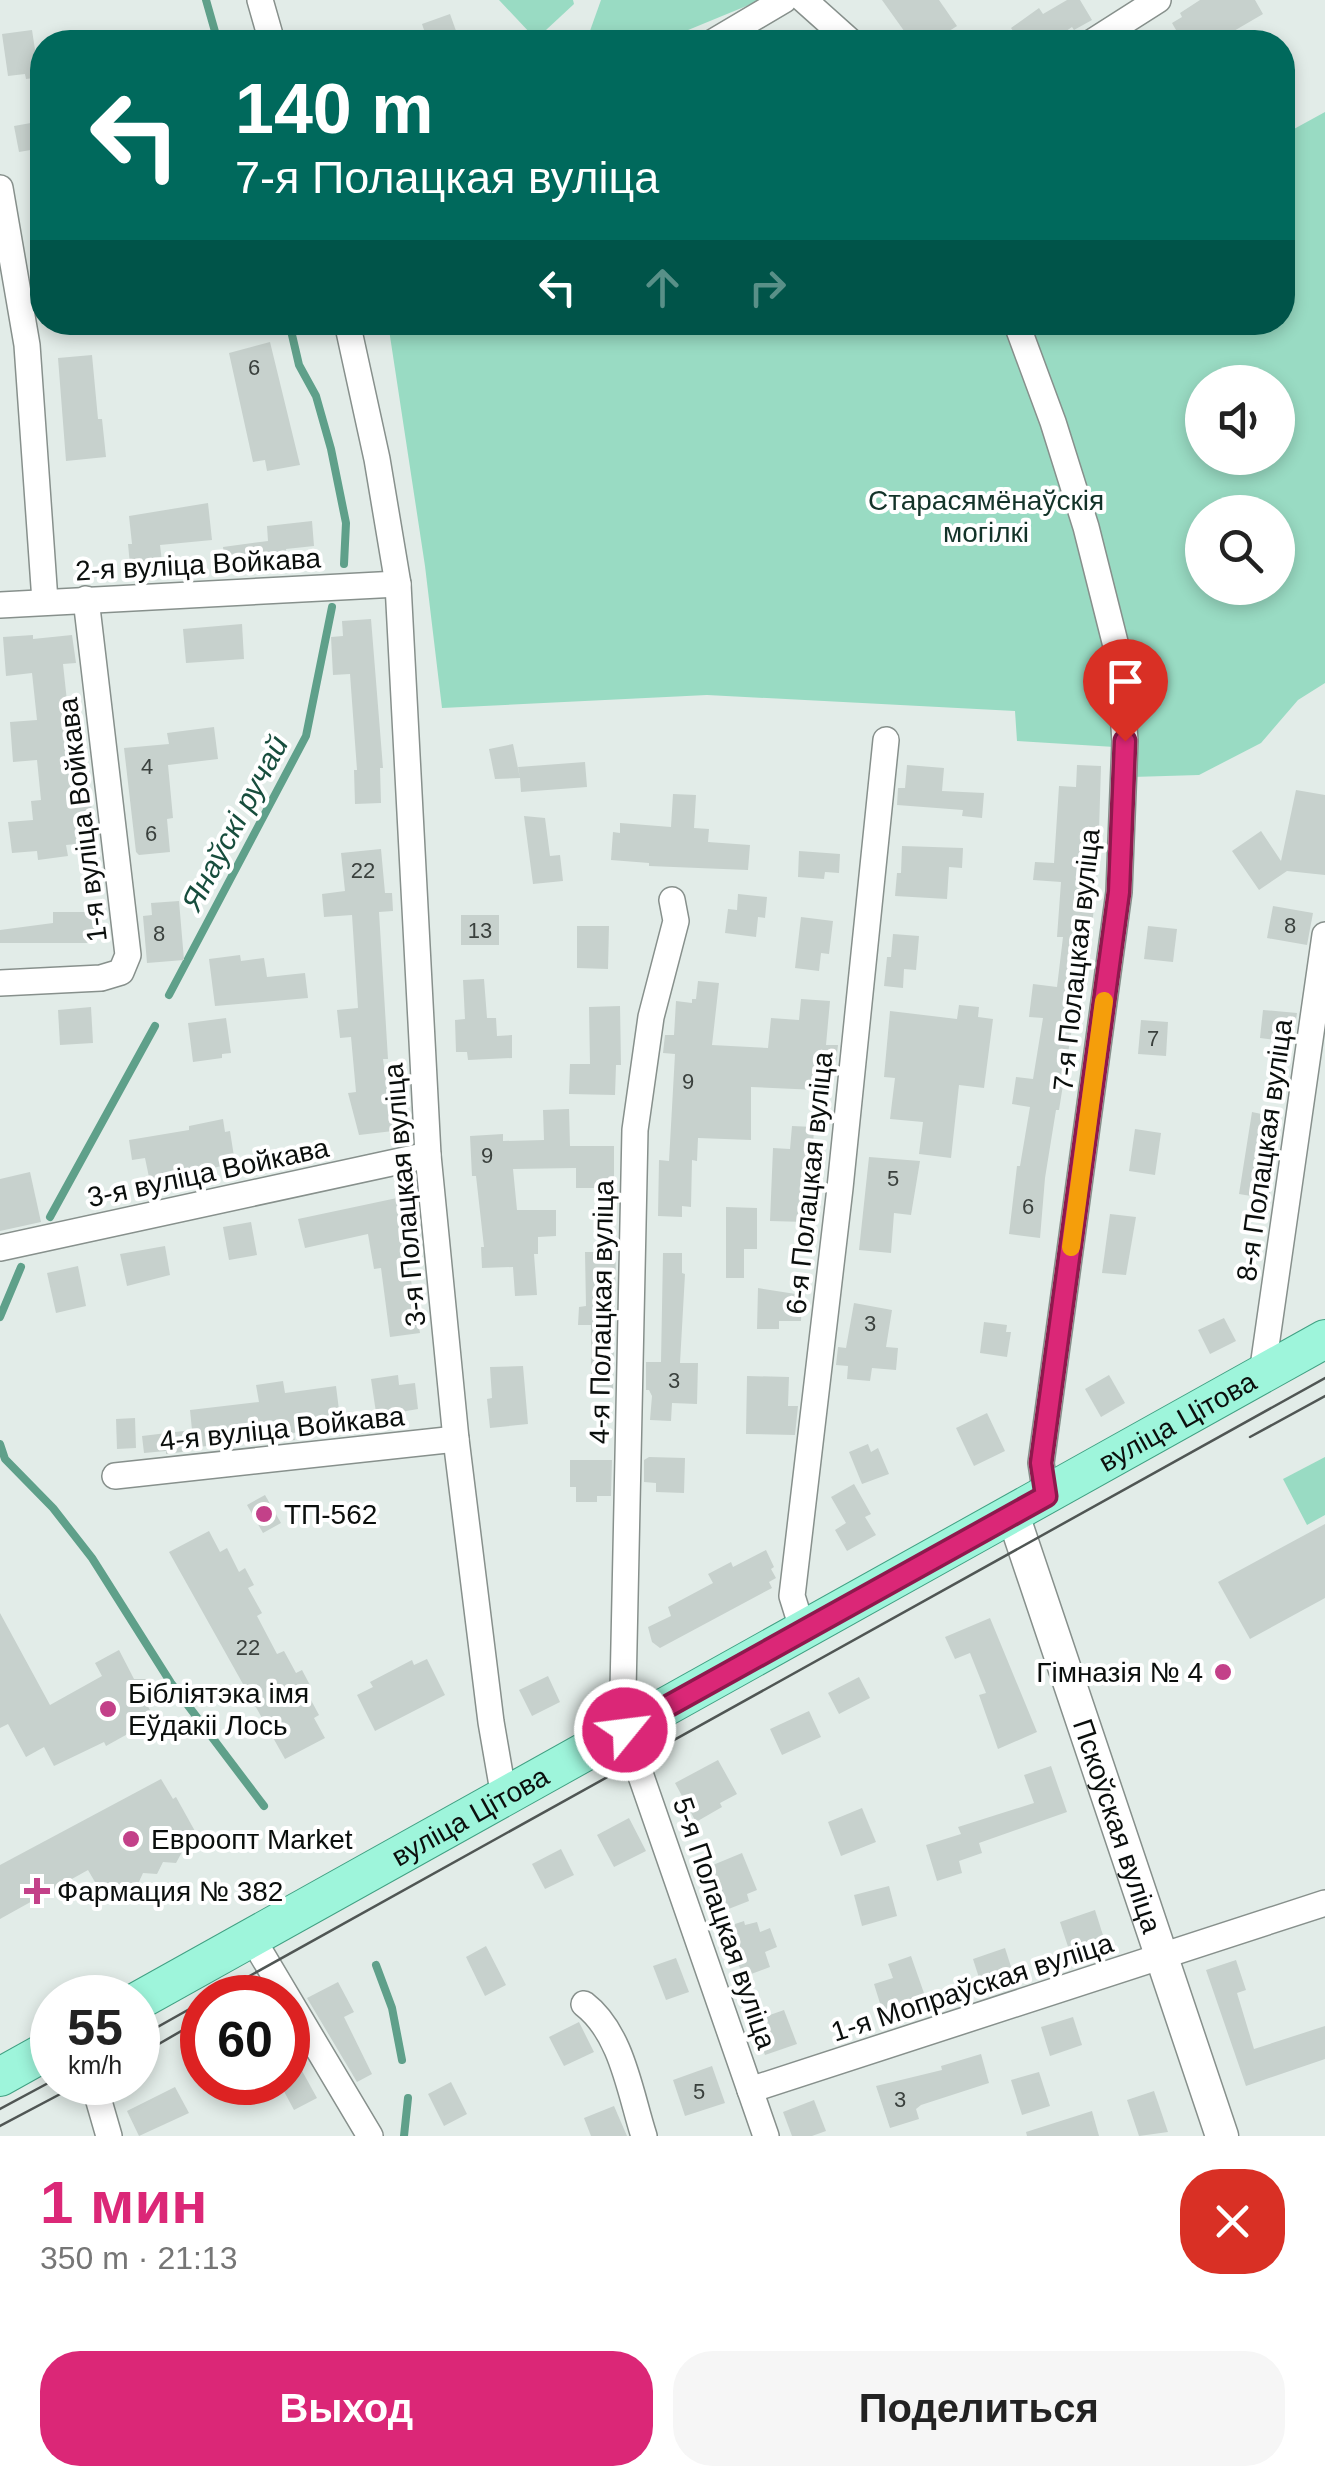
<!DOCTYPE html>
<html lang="ru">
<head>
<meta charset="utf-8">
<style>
	:root { --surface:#fff; --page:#f6f6f6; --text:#222; --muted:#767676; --accent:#db2777 }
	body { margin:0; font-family:Helvetica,sans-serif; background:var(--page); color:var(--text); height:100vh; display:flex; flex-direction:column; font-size:38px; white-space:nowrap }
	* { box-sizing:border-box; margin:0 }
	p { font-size:32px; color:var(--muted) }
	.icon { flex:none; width:55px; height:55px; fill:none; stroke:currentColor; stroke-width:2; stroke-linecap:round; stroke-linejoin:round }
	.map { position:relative; height:2136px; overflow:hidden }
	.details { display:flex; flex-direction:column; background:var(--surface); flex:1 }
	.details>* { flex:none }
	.hud { position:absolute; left:30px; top:30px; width:1265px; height:305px; border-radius:40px; box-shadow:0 5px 15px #0003; background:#00695c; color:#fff; overflow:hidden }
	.buttons { position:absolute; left:1185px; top:365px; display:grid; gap:20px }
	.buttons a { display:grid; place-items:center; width:110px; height:110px; border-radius:50%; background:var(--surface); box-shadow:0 5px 15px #0003; font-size:50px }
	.speed { position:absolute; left:30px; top:1975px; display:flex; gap:20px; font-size:50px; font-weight:700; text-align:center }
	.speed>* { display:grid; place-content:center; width:130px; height:130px; border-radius:50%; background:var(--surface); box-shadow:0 5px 15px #0003; line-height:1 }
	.speed small { font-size:25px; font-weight:400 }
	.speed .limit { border:15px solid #d22; background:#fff; color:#111 }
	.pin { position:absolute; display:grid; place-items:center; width:85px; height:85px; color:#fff; margin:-102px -42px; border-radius:50% 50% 50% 0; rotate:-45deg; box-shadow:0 0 10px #0007 }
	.pin .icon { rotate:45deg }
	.me { position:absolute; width:110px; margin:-55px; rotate:61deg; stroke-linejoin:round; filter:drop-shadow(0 0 8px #0008) }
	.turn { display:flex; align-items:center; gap:35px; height:210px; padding:0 40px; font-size:45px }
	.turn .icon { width:130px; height:130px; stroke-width:2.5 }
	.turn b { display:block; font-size:70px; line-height:85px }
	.lanes { display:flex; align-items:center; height:95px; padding:0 40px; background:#0003; justify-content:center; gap:50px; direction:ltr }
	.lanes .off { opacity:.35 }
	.round { display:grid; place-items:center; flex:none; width:105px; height:105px; border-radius:40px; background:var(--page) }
	.headline { display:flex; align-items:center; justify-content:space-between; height:170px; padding:0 40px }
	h1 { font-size:60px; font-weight:600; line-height:75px; color:var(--accent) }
	.cta { display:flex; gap:20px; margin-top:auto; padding:20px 40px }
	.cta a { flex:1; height:115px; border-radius:40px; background:var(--accent); color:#fff; font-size:40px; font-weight:600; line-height:115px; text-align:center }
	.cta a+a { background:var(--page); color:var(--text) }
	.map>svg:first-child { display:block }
</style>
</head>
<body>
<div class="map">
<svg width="1325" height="2136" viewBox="0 0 1325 2136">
	<rect width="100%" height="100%" fill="#e2ece8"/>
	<g fill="#99dbc3" fill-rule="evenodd">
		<path d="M499,0H573L574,4L546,30L531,34Z"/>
		<path d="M601,0H761L659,42H586Z"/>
		<path d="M1325,112V683L1298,700L1261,743L1199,775L1132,777L1131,748L1017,741L1015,711L707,695L442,708L425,566L388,323L1024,322L1033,326L1036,322H1282L1283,135ZM1202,382H1278V458H1202ZM1202,512H1278V588H1202Z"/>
		<path d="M1325,1457V1515L1307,1525L1283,1479Z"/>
	</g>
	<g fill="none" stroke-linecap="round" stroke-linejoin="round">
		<g stroke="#5fa08a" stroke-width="8">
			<path d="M206,0L218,42"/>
			<path d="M289,322L299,365L316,396L331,449L346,523L344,564"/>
			<path d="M169,995L306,736L332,607"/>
			<path d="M50,1217L155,1026"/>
			<path d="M0,1317L21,1267"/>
			<path d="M0,1444L5,1459L53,1508L92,1558L171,1683L264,1806"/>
			<path d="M376,1965L392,2008L402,2060"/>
			<path d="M404,2136L408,2098"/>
		</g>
	</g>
	<g fill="#c7d1cd">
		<path d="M882,0H939L957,26L932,42H912Z"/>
		<path d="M1067,0H1080L1092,20L1074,30L1072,27L1050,42H1021L1011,28L1039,8L1043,14Z"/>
		<path d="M1200,0H1255L1263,14L1215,42H1183L1172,23L1182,17L1180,13Z"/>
		<path d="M450,14L460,42H428L422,24Z"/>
		<path d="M32,30L36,56L42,55V77L26,79L25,74L8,76L2,34Z"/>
		<path d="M42,121V148L19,152L14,126Z"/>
		<path d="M270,342L300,465L267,471L265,460L253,462L229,353Z"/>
		<path d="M92,355L98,419H102L106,457L66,461L58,358Z"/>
		<path d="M208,503L212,540L160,545L162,562L130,565L128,544H132L129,516Z"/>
		<path d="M312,521L314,546L286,549L287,557L225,563L223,547L268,541L267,526Z"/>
		<path d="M371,619L383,768H380L381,803L355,804L354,770H357L350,674L333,675L331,637L343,636L342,621Z"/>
		<path d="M242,624L244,659L186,663L183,629Z"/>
		<path d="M33,635V639L72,635L76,663L63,664L69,720L82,719L95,842L66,845L68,856L38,860L37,851L12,853L8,822L33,820L31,801L41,800L37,760L13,762L10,722L37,720L32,673L6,676L3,637Z"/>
		<path d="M214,727L218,759L168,765L173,818L167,819L170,852L139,855L136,852L124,748L169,744L167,733Z"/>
		<path d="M513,744L520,778L518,767L585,762L587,787L521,792L520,778L495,779L489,749Z"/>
		<path d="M907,765L944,768L942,791L984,793L982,818L962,816L963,810L897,805L898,788H905Z"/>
		<path d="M1077,765L1101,766L1099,831H1102L1092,926H1087L1076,1022H1073L1059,1110H1056L1045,1178L1040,1238L1009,1234L1017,1166H1020L1030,1107L1012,1104L1016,1077L1033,1079L1043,1018L1029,1017L1033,984L1057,987L1063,937H1057L1061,882L1033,880L1035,862L1054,863L1059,786L1076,787Z"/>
		<path d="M1296,790L1325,795V875L1287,871L1259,890L1232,851L1261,831L1281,861Z"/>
		<path d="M673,794L696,795L694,828L709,829L708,842L750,845L748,870L649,866V863L611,860L613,832L620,833V823L671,827Z"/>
		<path d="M524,816L545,818L550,856L560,855L563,881L533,884Z"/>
		<path d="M902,846L963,848L962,868L949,867L947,899L895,896L897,873H901Z"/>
		<path d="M381,849L385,893H392L393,911L379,912L388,1059H383L393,1131L359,1135L348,1093L356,1092L351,1037L340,1038L337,1010L358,1008L352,915L324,917L322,894L345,891L341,853Z"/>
		<path d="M799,851L840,854L839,873L825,872L824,879L798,877Z"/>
		<path d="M738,894L767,897L765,918L758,917L756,937L725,933L728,909L737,910Z"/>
		<path d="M179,901L184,960L147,963L143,916L152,915L151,903Z"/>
		<path d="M1273,906L1313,913L1307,945L1267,938Z"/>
		<path d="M53,912H94V943H0V930L53,923Z"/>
		<rect x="461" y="915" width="38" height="30"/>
		<path d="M801,917L833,921L829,954L821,953L819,971L795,968Z"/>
		<path d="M577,926H609L608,969L577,968Z"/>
		<path d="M1148,926L1177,929L1173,962L1144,959Z"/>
		<path d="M893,934L919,936L916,970L904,969L903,988L884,986L887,957H891Z"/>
		<path d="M240,955L241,961L264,958L267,977L305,973L308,998L215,1006L209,959Z"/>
		<path d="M484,979L487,1018H496L497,1036L512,1035V1058L468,1060L467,1052H456L455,1020L465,1019L463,980Z"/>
		<path d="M698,981L719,983L712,1045L768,1048L771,1018L799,1020L801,999L830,1001L826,1045H838L836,1063H819L817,1090L751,1087V1140L698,1138L697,1161L692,1160L691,1207L682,1206V1217L658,1216L659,1160L669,1161L675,1054L663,1053L665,1035H674L676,1001L692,1003V999H696Z"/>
		<path d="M959,1005L979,1007L978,1017L993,1019L984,1088L959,1085L951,1158L919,1154L923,1122L890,1119L895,1078L884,1077L890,1011L957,1019Z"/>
		<path d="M620,1006L621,1065H616L615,1095L569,1094L570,1064H590L589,1007Z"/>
		<path d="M91,1007L93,1043L60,1045L58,1010Z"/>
		<path d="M1263,1010L1297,1013L1294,1034L1285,1033V1041L1260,1038Z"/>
		<path d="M226,1018L231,1053L222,1054V1058L193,1062L188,1023Z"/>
		<path d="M1141,1020L1168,1022L1166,1056L1138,1054Z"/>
		<path d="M569,1109L570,1146H614V1180H604V1188H576V1168L513,1169L517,1210H556V1236L538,1237V1254H534L537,1295L515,1296L513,1267L482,1268L481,1247H484L476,1176H472L470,1136L503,1134V1141L544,1140L543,1110Z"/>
		<path d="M1252,1112L1280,1118L1269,1169L1274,1170L1269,1199L1239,1194Z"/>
		<path d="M223,1119L225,1132L230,1131L235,1163L150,1182L145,1158L132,1160L129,1140L189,1130V1126Z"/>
		<path d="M792,1126L814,1127L813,1147L810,1146L806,1222L770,1221L773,1148L790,1149Z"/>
		<path d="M1135,1129L1161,1133L1155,1175L1129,1171Z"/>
		<path d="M869,1157L920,1161L911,1215L894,1213L891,1253L859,1250Z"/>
		<path d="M30,1172L41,1222L0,1231V1179Z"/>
		<path d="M397,1198L420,1333L390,1337L381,1268L374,1269L368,1234L305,1248L298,1219Z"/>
		<path d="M726,1207L757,1208V1249H744V1278H726Z"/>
		<path d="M1110,1214L1136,1217L1126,1275L1102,1273Z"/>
		<path d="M251,1222L257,1255L229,1260L223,1227Z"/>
		<path d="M165,1246L170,1275L127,1286L120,1254Z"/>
		<path d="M585,1252H616L613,1390H591V1325H578L579,1307L586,1306Z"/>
		<path d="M663,1253H682V1273L685,1274L680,1363H698L697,1404L672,1403L671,1421L650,1420L652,1396L649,1390H646V1362H661Z"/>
		<path d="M78,1266L86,1306L56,1313L47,1273Z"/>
		<path d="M758,1288L802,1295L801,1321H779V1329H757Z"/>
		<path d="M854,1303L892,1310L886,1347L898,1348L896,1370L872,1368L870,1381L847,1379L848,1366L836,1365L838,1347L846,1348Z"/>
		<path d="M1224,1318L1236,1341L1210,1354L1198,1330Z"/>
		<path d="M984,1322L1007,1325L1006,1332H1011L1007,1357L980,1353Z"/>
		<path d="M523,1366L528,1424L490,1428L487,1399L492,1398L490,1367Z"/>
		<path d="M398,1375L399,1385L415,1383L418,1409L395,1413L396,1423L378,1426L371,1379Z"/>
		<path d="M1109,1375L1125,1403L1101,1417L1085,1389Z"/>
		<path d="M747,1376L789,1377L788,1406H798L795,1435L746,1434Z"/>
		<path d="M283,1381L285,1393L336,1386L341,1426L293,1433L295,1440L259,1444V1440L190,1448V1451L166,1454V1451L144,1453L142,1436L192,1430L190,1410L259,1402L256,1385Z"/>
		<path d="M987,1413L1005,1451L974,1466L956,1428Z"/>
		<path d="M135,1418L136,1448L117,1449L116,1419Z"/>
		<path d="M868,1444L871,1452L878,1448L889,1474L862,1484L849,1452Z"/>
		<path d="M649,1457L685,1458L684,1493L656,1492V1483L644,1482V1460Z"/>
		<path d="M570,1460H612L611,1496H597V1502H576V1487H570Z"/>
		<path d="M854,1484L871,1514L865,1517L876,1535L847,1551L835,1530L846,1523L831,1497Z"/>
		<path d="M265,1495L281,1523L263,1533L247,1505Z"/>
		<path d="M1325,1524V1598L1250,1639L1218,1582Z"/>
		<path d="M209,1531L220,1552L227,1548L239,1572L245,1568L254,1585L248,1588L262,1613L257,1616L277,1654L284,1651L296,1673L302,1670L311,1687L305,1689L319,1715L314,1718L325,1738L285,1759L169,1552Z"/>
		<path d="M766,1550L774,1567L771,1569L776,1578L769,1582L772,1588L660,1648L652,1642L648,1627L671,1616L668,1607L713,1583L708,1574L731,1562L733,1567Z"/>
		<path d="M0,1613L50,1705L102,1676L95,1663L119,1650L134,1679H149L144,1699L158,1725L137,1737L133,1731L106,1746L104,1742L54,1766L44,1747L26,1757L8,1724L0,1728Z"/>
		<path d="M990,1618L1037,1732L998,1749L979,1695L986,1693L970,1653L955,1659L945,1637Z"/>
		<path d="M427,1659L445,1695L375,1731L357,1695L373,1687L370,1682L412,1660L414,1665Z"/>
		<path d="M548,1676L560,1702L532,1716L519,1690Z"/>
		<path d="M859,1677L870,1698L839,1714L828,1693Z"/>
		<path d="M809,1711L821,1737L782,1755L770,1729Z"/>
		<path d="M718,1760L737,1794L720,1803L722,1807L696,1822L675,1783Z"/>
		<path d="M1051,1766L1067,1812L979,1843L982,1853L959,1861L962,1873L937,1881L926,1845L961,1834L958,1827L1034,1803L1024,1775Z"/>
		<path d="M161,1779L173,1799L176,1797L201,1842L182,1852L176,1863L163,1862L157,1874L143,1873L138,1884L125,1882L118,1895L102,1894L88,1870L0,1919V1865Z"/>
		<path d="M862,1808L876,1842L841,1856L828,1822Z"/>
		<path d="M629,1818L646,1851L614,1867L597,1835Z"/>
		<path d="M561,1849L574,1875L545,1889L532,1864Z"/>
		<path d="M742,1853L757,1890L747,1894L749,1901L726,1910L708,1867Z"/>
		<path d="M889,1886L897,1916L862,1926L854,1895Z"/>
		<path d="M1095,1910L1108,1951L1073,1962L1060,1922Z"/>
		<path d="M744,1921L745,1925L757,1922L760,1932L770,1928L777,1947L765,1952L770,1967L743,1977L726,1927Z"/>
		<path d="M486,1946L506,1985L485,1996L466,1957Z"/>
		<path d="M1005,1948L1013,1973L981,1984L973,1959Z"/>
		<path d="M911,1956L926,1999L883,2013L874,1984L893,1978L888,1964Z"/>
		<path d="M676,1958L689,1992L666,2000L653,1966Z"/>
		<path d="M1236,1960L1246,1990L1237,1993L1254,2049L1325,2026V2059L1246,2086L1206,1970Z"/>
		<path d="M338,1982L354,2012L344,2017L372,2074L357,2082L307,1998Z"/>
		<path d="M784,2010L797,2044L765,2055L753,2021Z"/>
		<path d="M1073,2017L1082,2045L1050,2056L1041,2027Z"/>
		<path d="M579,2022L594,2052L564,2066L549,2037Z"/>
		<path d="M981,2054L989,2083L921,2105L916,2109L919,2119L890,2128L876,2086L942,2070L941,2066Z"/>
		<path d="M712,2066L725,2103L685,2116L673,2080Z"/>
		<path d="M301,2069L317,2098L294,2110L279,2082H288V2077Z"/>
		<path d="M1039,2072L1050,2106L1022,2115L1011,2080Z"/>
		<path d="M451,2082L467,2114L444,2126L428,2094Z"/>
		<path d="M175,2087L189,2113L139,2136L127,2111Z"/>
		<path d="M1154,2091L1168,2132L1139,2136L1127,2100Z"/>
		<path d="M814,2100L826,2131L812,2136H792L783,2112Z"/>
		<path d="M614,2106L627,2136H591L584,2118Z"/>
		<path d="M1092,2111L1099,2136H1027L1026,2132Z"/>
	</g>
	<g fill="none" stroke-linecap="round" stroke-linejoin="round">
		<g stroke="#87908c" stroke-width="28">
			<g id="street">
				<path d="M260,0L272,42"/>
				<path d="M804,0L851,42"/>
				<path d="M713,42L784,0"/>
				<path d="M1092,42L1158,0"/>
				<path d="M0,188L27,345L45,601"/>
				<path d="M347,322L377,459L398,584L428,1155L456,1439L491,1722L504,1797"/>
				<path d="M1016,322L1053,422L1086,527L1119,658L1125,741L1119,892L1041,1463L1046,1496"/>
				<path d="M0,605L398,584"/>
				<path d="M672,900L676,921L651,1017L635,1130L623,1691L625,1730L766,2136"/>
				<path d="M0,983L101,978L121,972L128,955L86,599"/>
				<path d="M0,1248L428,1155"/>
				<path d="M1262,1374L1325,935"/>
				<path d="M115,1476L456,1439"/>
				<path d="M803,1631L792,1596L840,1188L886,740"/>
				<path d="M252,1938L370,2136"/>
				<path d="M584,2004C622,2033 630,2093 644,2136"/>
				<path d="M90,2082L98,2098L109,2136"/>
				<path d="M750,2090L1325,1903"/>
			</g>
		</g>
		<g stroke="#87908c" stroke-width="35">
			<g id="secondary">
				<path id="s1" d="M1013,1515L1222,2136"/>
			</g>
		</g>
		<g stroke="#41a083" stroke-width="40">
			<g id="primary">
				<path id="s2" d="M138,2001L1325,1339"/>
				<path d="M0,2077L52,2048"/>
			</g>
		</g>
		<use href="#street" stroke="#fff" stroke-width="25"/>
		<use href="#secondary" stroke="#fff" stroke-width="32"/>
		<use href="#primary" stroke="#9ef5db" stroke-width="38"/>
		<g stroke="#505654" stroke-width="2.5">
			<path d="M1250,1437L1325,1396"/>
			<path d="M210,1998L1325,1378"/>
			<path d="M138,2038L202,2002"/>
			<path d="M138,2056L202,2019"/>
			<path d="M0,2109L52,2081"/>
			<path d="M0,2126L83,2082"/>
		</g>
	</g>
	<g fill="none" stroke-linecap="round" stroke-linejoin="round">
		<g stroke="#8e194d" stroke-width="25">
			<path id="route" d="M625,1730L1046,1496L1041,1463L1119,892L1125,741"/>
		</g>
		<use href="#route" stroke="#db2777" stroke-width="18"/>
		<path stroke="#f59e0b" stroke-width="18" d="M1071,1247L1104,1001"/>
	</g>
	<g fill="#c34189" stroke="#fff" stroke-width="4">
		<circle cx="264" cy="1514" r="10"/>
		<circle cx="1223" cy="1672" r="10"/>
		<circle cx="108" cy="1709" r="10"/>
		<circle cx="131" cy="1839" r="10"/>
		<path d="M32 1876h10v10h10v10h-10v10h-10v-10h-10v-10h10z"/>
	</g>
	<g text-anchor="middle" stroke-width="8" stroke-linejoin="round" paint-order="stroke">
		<g font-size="22" fill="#3a403d">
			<text x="254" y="375">6</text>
			<text x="147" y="774">4</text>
			<text x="151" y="841">6</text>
			<text x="363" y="878">22</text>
			<text x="1290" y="933">8</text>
			<text x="480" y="938">13</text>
			<text x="159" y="941">8</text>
			<text x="1153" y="1046">7</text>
			<text x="688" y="1089">9</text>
			<text x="487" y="1163">9</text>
			<text x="893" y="1186">5</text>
			<text x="1028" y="1214">6</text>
			<text x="870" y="1331">3</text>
			<text x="674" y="1388">3</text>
			<text x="248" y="1655">22</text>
			<text x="699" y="2099">5</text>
			<text x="900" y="2107">3</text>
		</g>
		<g font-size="28" fill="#133329" stroke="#fff">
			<text x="986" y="510">Старасямёнаўскія<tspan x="986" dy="32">могілкі</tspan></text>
		</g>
		<g font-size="28" fill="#0b0f0d" stroke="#fff">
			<text transform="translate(198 564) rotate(-3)" y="10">2-я вуліца Войкава</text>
			<text transform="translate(82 820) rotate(-97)" y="10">1-я вуліца Войкава</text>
			<text transform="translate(1076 960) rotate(-84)" y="10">7-я Полацкая вуліца</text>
			<text transform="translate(1264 1150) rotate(-82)" y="10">8-я Полацкая вуліца</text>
			<text transform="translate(208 1172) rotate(-12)" y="10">3-я вуліца Войкава</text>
			<text transform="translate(809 1183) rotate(-84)" y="10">6-я Полацкая вуліца</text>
			<text transform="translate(404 1195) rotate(-95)" y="10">3-я Полацкая вуліца</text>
			<text transform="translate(601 1312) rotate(-89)" y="10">4-я Полацкая вуліца</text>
			<text dy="10" stroke="none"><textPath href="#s2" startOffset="1190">вуліца Цітова</textPath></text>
			<text transform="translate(282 1428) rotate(-6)" y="10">4-я вуліца Войкава</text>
			<text dy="10" stroke="none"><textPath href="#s2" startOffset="380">вуліца Цітова</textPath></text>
			<text dy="10" stroke="none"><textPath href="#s1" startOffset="328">Пскоўская вуліца</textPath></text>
			<text transform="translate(725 1923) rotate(71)" y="10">5-я Полацкая вуліца</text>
			<text transform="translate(972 1987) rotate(-18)" y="10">1-я Мопраўская вуліца</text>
		</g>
		<g font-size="28" fill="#0b0f0d" stroke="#fff" text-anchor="start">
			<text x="284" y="1524">ТП-562</text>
			<text x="1203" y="1682" text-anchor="end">Гімназія № 4</text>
			<text x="128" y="1703">Бібліятэка імя<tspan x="128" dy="32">Еўдакіі Лось</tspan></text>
			<text x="151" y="1849">Евроопт Market</text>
			<text x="57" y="1901">Фармация № 382</text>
		</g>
		<g font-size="30" font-style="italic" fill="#174d3d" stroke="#fff">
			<text transform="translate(235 823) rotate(-62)" y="10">Янаўскі ручай</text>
		</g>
	</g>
</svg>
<div class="buttons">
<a><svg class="icon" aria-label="sound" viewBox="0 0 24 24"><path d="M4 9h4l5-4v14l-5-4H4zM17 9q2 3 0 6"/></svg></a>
<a><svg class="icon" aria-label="search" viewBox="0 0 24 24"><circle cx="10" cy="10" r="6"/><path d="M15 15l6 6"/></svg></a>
</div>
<div class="speed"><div>55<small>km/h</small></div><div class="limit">60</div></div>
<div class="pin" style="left:1125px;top:741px;background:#d93025"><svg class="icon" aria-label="arrive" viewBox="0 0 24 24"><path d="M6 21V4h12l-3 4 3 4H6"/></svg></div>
<svg class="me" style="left:625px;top:1730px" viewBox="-20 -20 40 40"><circle r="17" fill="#db2777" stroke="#fff" stroke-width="3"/><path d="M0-11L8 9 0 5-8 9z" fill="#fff"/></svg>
<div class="hud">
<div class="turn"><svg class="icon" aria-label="left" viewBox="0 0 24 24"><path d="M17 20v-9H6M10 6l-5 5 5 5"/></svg><div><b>140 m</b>7-я Полацкая вуліца</div></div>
<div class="lanes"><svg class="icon" aria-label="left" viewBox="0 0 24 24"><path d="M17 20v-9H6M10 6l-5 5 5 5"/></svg><svg class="icon off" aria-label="ahead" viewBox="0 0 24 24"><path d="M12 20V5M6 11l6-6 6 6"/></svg><svg class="icon off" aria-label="right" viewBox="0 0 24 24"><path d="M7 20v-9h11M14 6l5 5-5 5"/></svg></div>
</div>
</div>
<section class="details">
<div class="headline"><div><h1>1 мин</h1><p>350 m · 21:13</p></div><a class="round" style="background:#d93025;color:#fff"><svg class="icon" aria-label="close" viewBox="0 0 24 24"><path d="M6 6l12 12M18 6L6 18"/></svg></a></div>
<div class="cta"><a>Выход</a><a>Поделиться</a></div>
</section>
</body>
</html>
